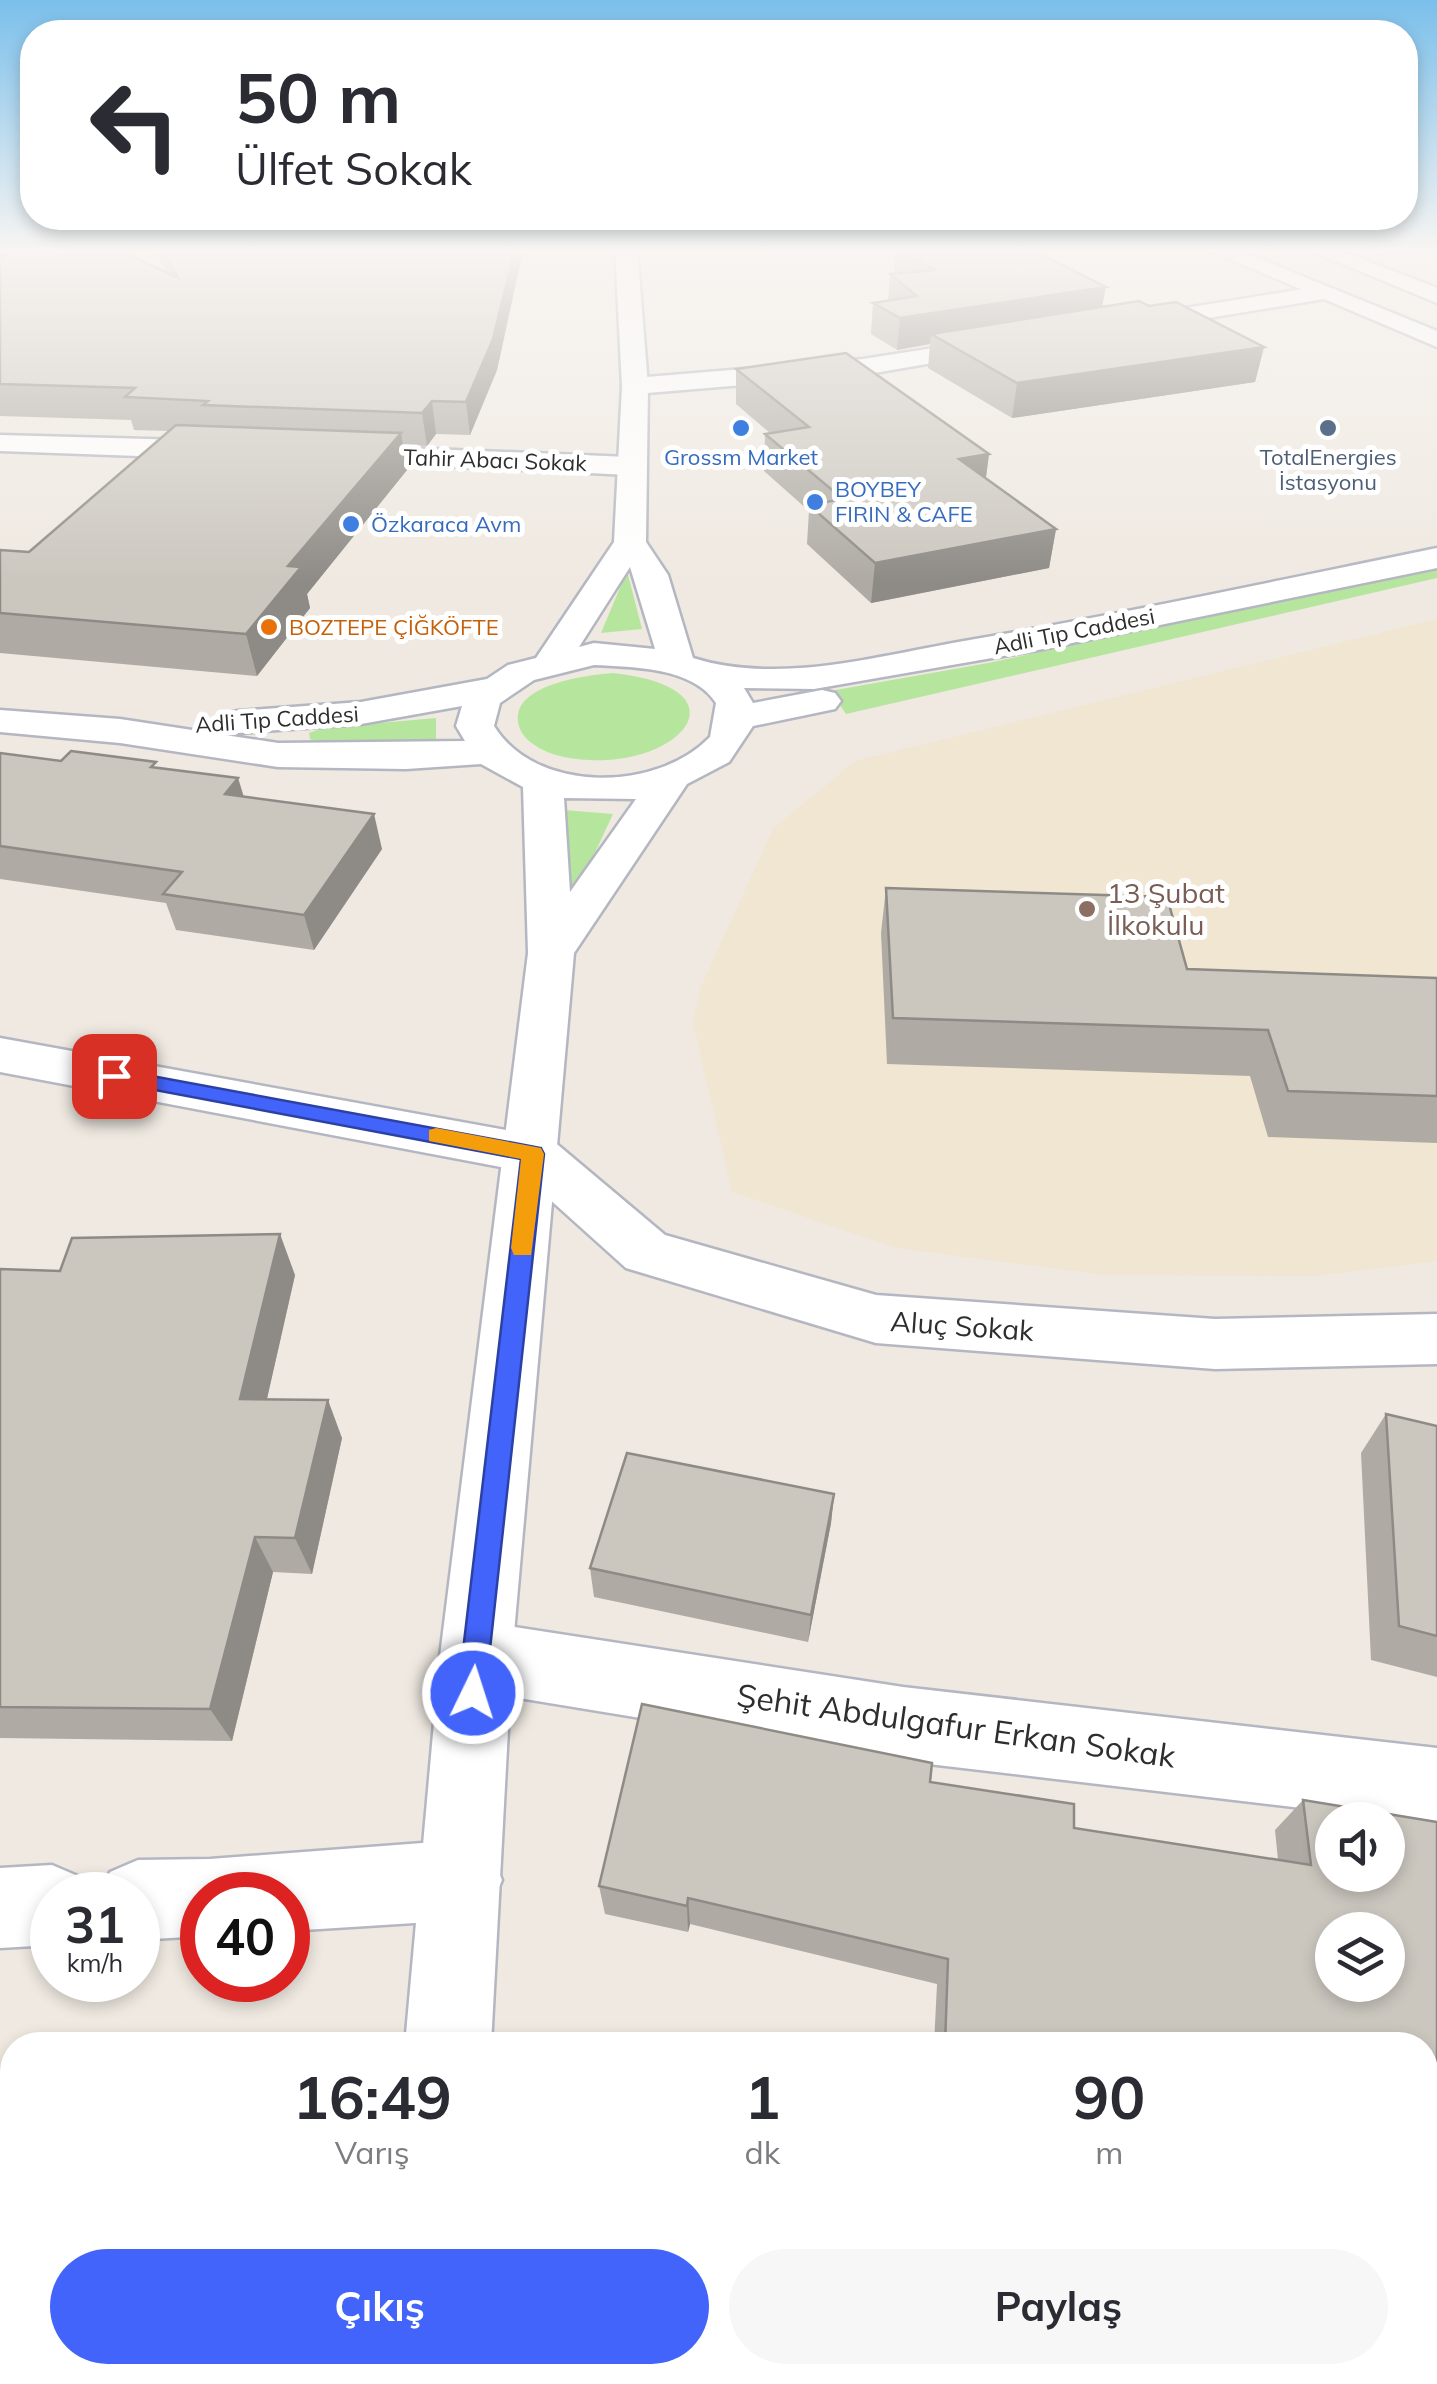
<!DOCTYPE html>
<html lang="tr">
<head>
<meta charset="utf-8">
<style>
	:root { --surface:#fff; --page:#f7f7f7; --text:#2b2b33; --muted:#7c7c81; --accent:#4264fb }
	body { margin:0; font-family:Mulish,sans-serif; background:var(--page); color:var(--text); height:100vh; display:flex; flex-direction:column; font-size:38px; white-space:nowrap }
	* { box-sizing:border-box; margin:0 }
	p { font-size:32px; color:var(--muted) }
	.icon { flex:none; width:55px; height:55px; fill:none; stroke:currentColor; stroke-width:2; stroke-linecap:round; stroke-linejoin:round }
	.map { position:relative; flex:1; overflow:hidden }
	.sheet { position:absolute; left:0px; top:2032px; width:1438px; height:352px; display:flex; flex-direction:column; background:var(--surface); border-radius:40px 40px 0 0; box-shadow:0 5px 15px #0003 }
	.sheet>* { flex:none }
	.guide { position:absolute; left:20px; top:20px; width:1398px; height:210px; border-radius:40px; box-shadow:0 5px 15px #0003; background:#fff; color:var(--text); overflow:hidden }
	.controls { position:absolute; left:1315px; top:1802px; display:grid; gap:20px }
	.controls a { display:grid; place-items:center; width:90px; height:90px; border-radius:50%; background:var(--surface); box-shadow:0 5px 15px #0003; font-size:50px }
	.speed { position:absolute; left:30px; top:1872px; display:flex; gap:20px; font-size:50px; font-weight:700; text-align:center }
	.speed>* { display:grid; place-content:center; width:130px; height:130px; border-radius:50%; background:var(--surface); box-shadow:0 5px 15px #0003; line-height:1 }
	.speed small { font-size:25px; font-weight:400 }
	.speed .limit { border:15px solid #d22; background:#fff; color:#111 }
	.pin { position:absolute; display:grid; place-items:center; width:85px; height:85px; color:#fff; margin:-42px; border-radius:20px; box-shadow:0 5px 15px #0006 }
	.me { position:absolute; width:110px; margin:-55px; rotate:4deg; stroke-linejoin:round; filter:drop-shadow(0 0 8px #0008) }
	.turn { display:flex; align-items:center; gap:35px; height:210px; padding:0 50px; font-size:45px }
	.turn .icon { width:130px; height:130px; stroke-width:2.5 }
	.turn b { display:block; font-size:70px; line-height:85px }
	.eta { display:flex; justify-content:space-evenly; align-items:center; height:170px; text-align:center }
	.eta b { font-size:60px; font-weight:700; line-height:70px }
	.button { display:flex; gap:20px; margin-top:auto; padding:20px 50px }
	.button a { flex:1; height:115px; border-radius:60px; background:var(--accent); color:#fff; font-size:40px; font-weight:700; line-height:115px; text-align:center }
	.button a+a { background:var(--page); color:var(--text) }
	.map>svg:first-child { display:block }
</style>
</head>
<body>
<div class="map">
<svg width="1437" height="2384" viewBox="0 0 1437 2384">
	<rect width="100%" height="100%" fill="#efe9e1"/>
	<path fill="#f0e6d1" d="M1437,619V1261L1314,1276L1106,1275L897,1248L732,1192L693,1023L700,989L773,829L855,761Z"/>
	<g fill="#b6e59e">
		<path d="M1437,568V578L846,714L830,691L988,663Z"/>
		<path d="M627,571L642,629L601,633Z"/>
		<path d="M613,673C758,689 672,778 564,757C549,754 527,745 520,729C503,685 587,675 613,673Z"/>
		<path d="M436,718V739L319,743L310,739L309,733L323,728Z"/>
		<path d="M564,810L613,814L571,904Z"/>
	</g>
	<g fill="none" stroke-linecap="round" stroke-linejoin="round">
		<g stroke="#b4b7c1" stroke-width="5">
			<g id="street">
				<path d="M1322,286L1333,293L1330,298L1124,332L1112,325L1124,318Z"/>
				<path d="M1004,337L1013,339L1016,344L1013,349L863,375L635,394L622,386L635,378L863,359Z"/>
				<path d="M0,435L222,441L236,450L222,459L0,451Z"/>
				<path d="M333,445L629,457L644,466L629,475L323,460L319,454L323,448Z"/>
				<path d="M0,1038L533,1135L552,1140L665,1235L876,1295L1215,1319L1437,1314V1364L1215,1369L876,1343L626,1268L517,1170L0,1072Z"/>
				<path d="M476,1621L903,1687L1437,1748V1824L903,1761L476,1691L451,1680L440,1656L451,1632Z"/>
				<path d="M462,1840L490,1852L502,1880L490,1908L462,1920L288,1931V1895H202V1936L138,1940V1895H100L110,1872L138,1860L210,1859Z"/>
				<path d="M52,1865L80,1877L88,1895H52V1945L0,1948V1868Z"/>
			</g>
		</g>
		<g stroke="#b4b7c1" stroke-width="5">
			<g id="secondary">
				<path d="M615,248H637L648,386L646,542L668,575L693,658C778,685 878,656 964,641C1123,614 1280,580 1437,548V568L1038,650L814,689L744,688L753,703L822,690L835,693L841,701L835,709L753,726L729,762L687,784L574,953L512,1656L491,2045H405L440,1656L528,953L523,787L481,764L406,769L278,767L120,743L0,732V710L120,719L278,743L465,741L456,726L462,706L361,724L238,733L224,730L219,722L224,714L238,711L361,702L487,679L508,665L536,658L614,542L622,386ZM630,567L655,649L594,643L579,647ZM594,665C633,667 693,667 716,703L710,737C657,792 536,794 494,726L500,703L534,680ZM564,798L636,799L570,892Z"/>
				<path d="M1204,248H1233L1437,331V347Z"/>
				<path d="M1304,248H1334L1437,288V303Z"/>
				<path d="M373,2372H471L470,2384H372Z"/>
			</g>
		</g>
		<use href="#street" fill="#fff" fill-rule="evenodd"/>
		<use href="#secondary" fill="#fff" fill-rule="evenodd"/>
	</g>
	<g fill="#afaba4">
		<path d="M0,248L166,272L153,248H526L523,250L497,370L470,435L436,434L427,446L403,445L407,470L307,594L310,608L257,676L0,653V550L29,552L168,431L134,430L131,420L0,416Z"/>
		<path d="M896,248L1102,307L1149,306L1264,347L1255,382L1012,418L928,368L930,344L897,350L871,334L873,303L888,301L890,274H894Z"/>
		<path d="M736,369L989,454L986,478L1056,529L1049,568L871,603L807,544L809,511L764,471L765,434L770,433L736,404Z"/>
		<path d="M0,753L61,761L158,768L238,778L244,797L382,849L314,950L176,930L166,903L0,879Z"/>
		<path d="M886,888L1187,969L1437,978V1143L1268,1137L1250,1076L887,1064L881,933Z"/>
		<path d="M0,1269L295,1275L267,1399L342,1438L312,1574L273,1572L232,1741L0,1738Z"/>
		<path d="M1386,1414L1437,1426V1677L1371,1660L1361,1453Z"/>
		<path d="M834,1494L831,1523L808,1642L594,1597L590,1568Z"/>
		<path d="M930,1782L1074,1828L1278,1860L1275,1830L1303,1800L1437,1822V2227L1425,2224V2045H934L937,1984L690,1924L688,1932L605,1914L599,1886Z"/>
		<path d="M787,2372L559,2384L502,2377L492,2375Z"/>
	</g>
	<g fill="#8e8b86">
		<path d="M0,248H28L0,268Z"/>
		<path d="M515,248H526L523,250L497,370L470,435L466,402Z"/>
		<path d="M1106,287L1100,317L931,334L930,344L897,350L900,318Z"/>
		<path d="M1264,347L1255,382L1012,418L1017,383Z"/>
		<path d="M432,401L436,434L427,446L422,413Z"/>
		<path d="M401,433L407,470L307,594L310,608L257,676L246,634L288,566Z"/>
		<path d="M989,454L984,491L959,459Z"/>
		<path d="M1056,529L1049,568L871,603L875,563Z"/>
		<path d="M238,778L248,812L225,794Z"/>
		<path d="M374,814L382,849L314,950L304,915Z"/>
		<path d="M280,1234L295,1275L258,1438L240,1399Z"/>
		<path d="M328,1400L342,1438L312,1574L295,1538Z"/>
		<path d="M834,1494L831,1523L808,1642L811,1615Z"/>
		<path d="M255,1537L273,1572L232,1741L210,1709Z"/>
		<path d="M688,1898L690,1924L688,1932L687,1906Z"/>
		<path d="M209,2372H238L235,2384H206Z"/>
	</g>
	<g fill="#cbc7bf" stroke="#8e8b86" stroke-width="2.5" fill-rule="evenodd">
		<path d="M15,248H115L178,278L161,248H515L493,339L466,402L432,401L422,413L203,405L208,401L125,397L135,388L0,384V258Z"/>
		<path d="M896,248H1029L1106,287L900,318L873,303L917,296L890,274L935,270Z"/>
		<path d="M1139,301L1149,306L1176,302L1264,347L1017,383L931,334Z"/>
		<path d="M846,353L989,454L959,459L1056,529L875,563L809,505L843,499L765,434L809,427L736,369Z"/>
		<path d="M176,425L401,433L288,566L301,567L246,634L0,613V550L29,552Z"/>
		<path d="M71,751L156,762L151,767L238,778L225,794L374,814L304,915L163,894L182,872L0,846V753L61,761Z"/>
		<path d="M886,888L1167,897L1187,969L1437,978V1096L1288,1091L1268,1030L893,1018Z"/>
		<path d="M280,1234L240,1399L328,1400L295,1538L255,1537L210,1709L0,1707V1269L60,1271L72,1238Z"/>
		<path d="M1386,1414L1437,1426V1636L1399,1626Z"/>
		<path d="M627,1453L834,1494L811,1615L590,1568Z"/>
		<path d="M642,1704L932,1763L930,1782L1074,1804V1828L1311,1865L1303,1800L1437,1822V2205L1425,2203V2045H945L948,1959L688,1898L687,1906L599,1886ZM1332,1820H1388V1875H1332ZM1332,1930H1388V1985H1332Z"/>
		<path d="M141,2372H209L206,2384H139Z"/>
		<path d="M492,2372H787L786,2384H559V2382L492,2375Z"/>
	</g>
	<linearGradient id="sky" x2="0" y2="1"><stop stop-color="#7abfeb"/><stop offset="0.43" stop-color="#f8f5f2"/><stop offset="1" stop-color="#f8f5f2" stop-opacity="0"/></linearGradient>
	<rect width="1437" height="582" fill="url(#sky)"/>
	<path fill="#4264fb" stroke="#2b41a3" stroke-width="2.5" d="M114,1069L541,1148L544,1154L484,1704L473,1708L463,1704L458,1693L521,1159L107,1081V1071Z"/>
	<path fill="#f59e0b" d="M436,1128L541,1148L544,1154L531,1255H514L511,1248L521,1159L429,1141V1130Z"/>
	<g fill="#3f7fe0" stroke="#fff" stroke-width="4">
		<circle cx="741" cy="428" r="10"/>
		<circle cx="815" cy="502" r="10"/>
		<circle cx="351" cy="524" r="10"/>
	</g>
	<circle fill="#5c6f8a" stroke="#fff" stroke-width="4" cx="1328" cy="428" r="10"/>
	<circle fill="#e8710a" stroke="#fff" stroke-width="4" cx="269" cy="627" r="10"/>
	<circle fill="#8d6e63" stroke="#fff" stroke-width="4" cx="1087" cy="909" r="10"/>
	<g text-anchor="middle" stroke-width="10" stroke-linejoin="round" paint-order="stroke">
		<g font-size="22" fill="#366cbe" stroke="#fff" text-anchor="start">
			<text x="741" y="465" text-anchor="middle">Grossm Market</text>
			<text x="835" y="497">BOYBEY<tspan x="835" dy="25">FIRIN &amp; CAFE</tspan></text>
			<text x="371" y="532">Özkaraca Avm</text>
		</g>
		<g font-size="22" fill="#4e5e75" stroke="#fff">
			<text x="1328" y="465">TotalEnergies<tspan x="1328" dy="25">İstasyonu</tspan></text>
		</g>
		<g font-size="22" fill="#2e2e2e" stroke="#fff">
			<text transform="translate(495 460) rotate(2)" y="8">Tahir Abacı Sokak</text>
			<text transform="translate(1074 631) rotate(-11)" y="8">Adli Tıp Caddesi</text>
			<text transform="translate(277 719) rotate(-4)" y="8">Adli Tıp Caddesi</text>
		</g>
		<g font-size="22" fill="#c56008" stroke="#fff" text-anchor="start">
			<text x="289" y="635">BOZTEPE ÇİĞKÖFTE</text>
		</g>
		<g font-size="28" fill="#785e54" stroke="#fff" text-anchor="start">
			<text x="1107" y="903">13 Şubat<tspan x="1107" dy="32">İlkokulu</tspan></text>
		</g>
		<g font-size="28" fill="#2e2e2e" stroke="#fff">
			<text transform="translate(962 1326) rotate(4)" y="10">Aluç Sokak</text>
		</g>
		<g font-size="32" fill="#2e2e2e" stroke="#fff">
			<text transform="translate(956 1726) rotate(8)" y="11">Şehit Abdulgafur Erkan Sokak</text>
		</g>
	</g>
</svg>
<div class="controls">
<a><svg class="icon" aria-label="sound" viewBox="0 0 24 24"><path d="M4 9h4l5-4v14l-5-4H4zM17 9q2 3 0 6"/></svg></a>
<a><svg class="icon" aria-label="layers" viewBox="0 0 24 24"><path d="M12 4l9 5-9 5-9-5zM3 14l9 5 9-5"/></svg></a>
</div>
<div class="speed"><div>31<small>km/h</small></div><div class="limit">40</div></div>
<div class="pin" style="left:114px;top:1076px;background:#d93025"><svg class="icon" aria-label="arrive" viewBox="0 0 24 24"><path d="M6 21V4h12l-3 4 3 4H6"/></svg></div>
<svg class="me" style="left:473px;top:1693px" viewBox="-20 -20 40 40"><circle r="17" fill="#4264fb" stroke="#fff" stroke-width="3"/><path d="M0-11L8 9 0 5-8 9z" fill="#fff"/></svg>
<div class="guide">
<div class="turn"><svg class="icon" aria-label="left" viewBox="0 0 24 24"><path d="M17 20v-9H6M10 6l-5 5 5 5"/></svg><div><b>50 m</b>Ülfet Sokak</div></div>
</div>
<section class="sheet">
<div class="eta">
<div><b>16:49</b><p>Varış</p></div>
<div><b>1</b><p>dk</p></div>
<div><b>90</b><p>m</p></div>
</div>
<div class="button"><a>Çıkış</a><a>Paylaş</a></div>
</section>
</div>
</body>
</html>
